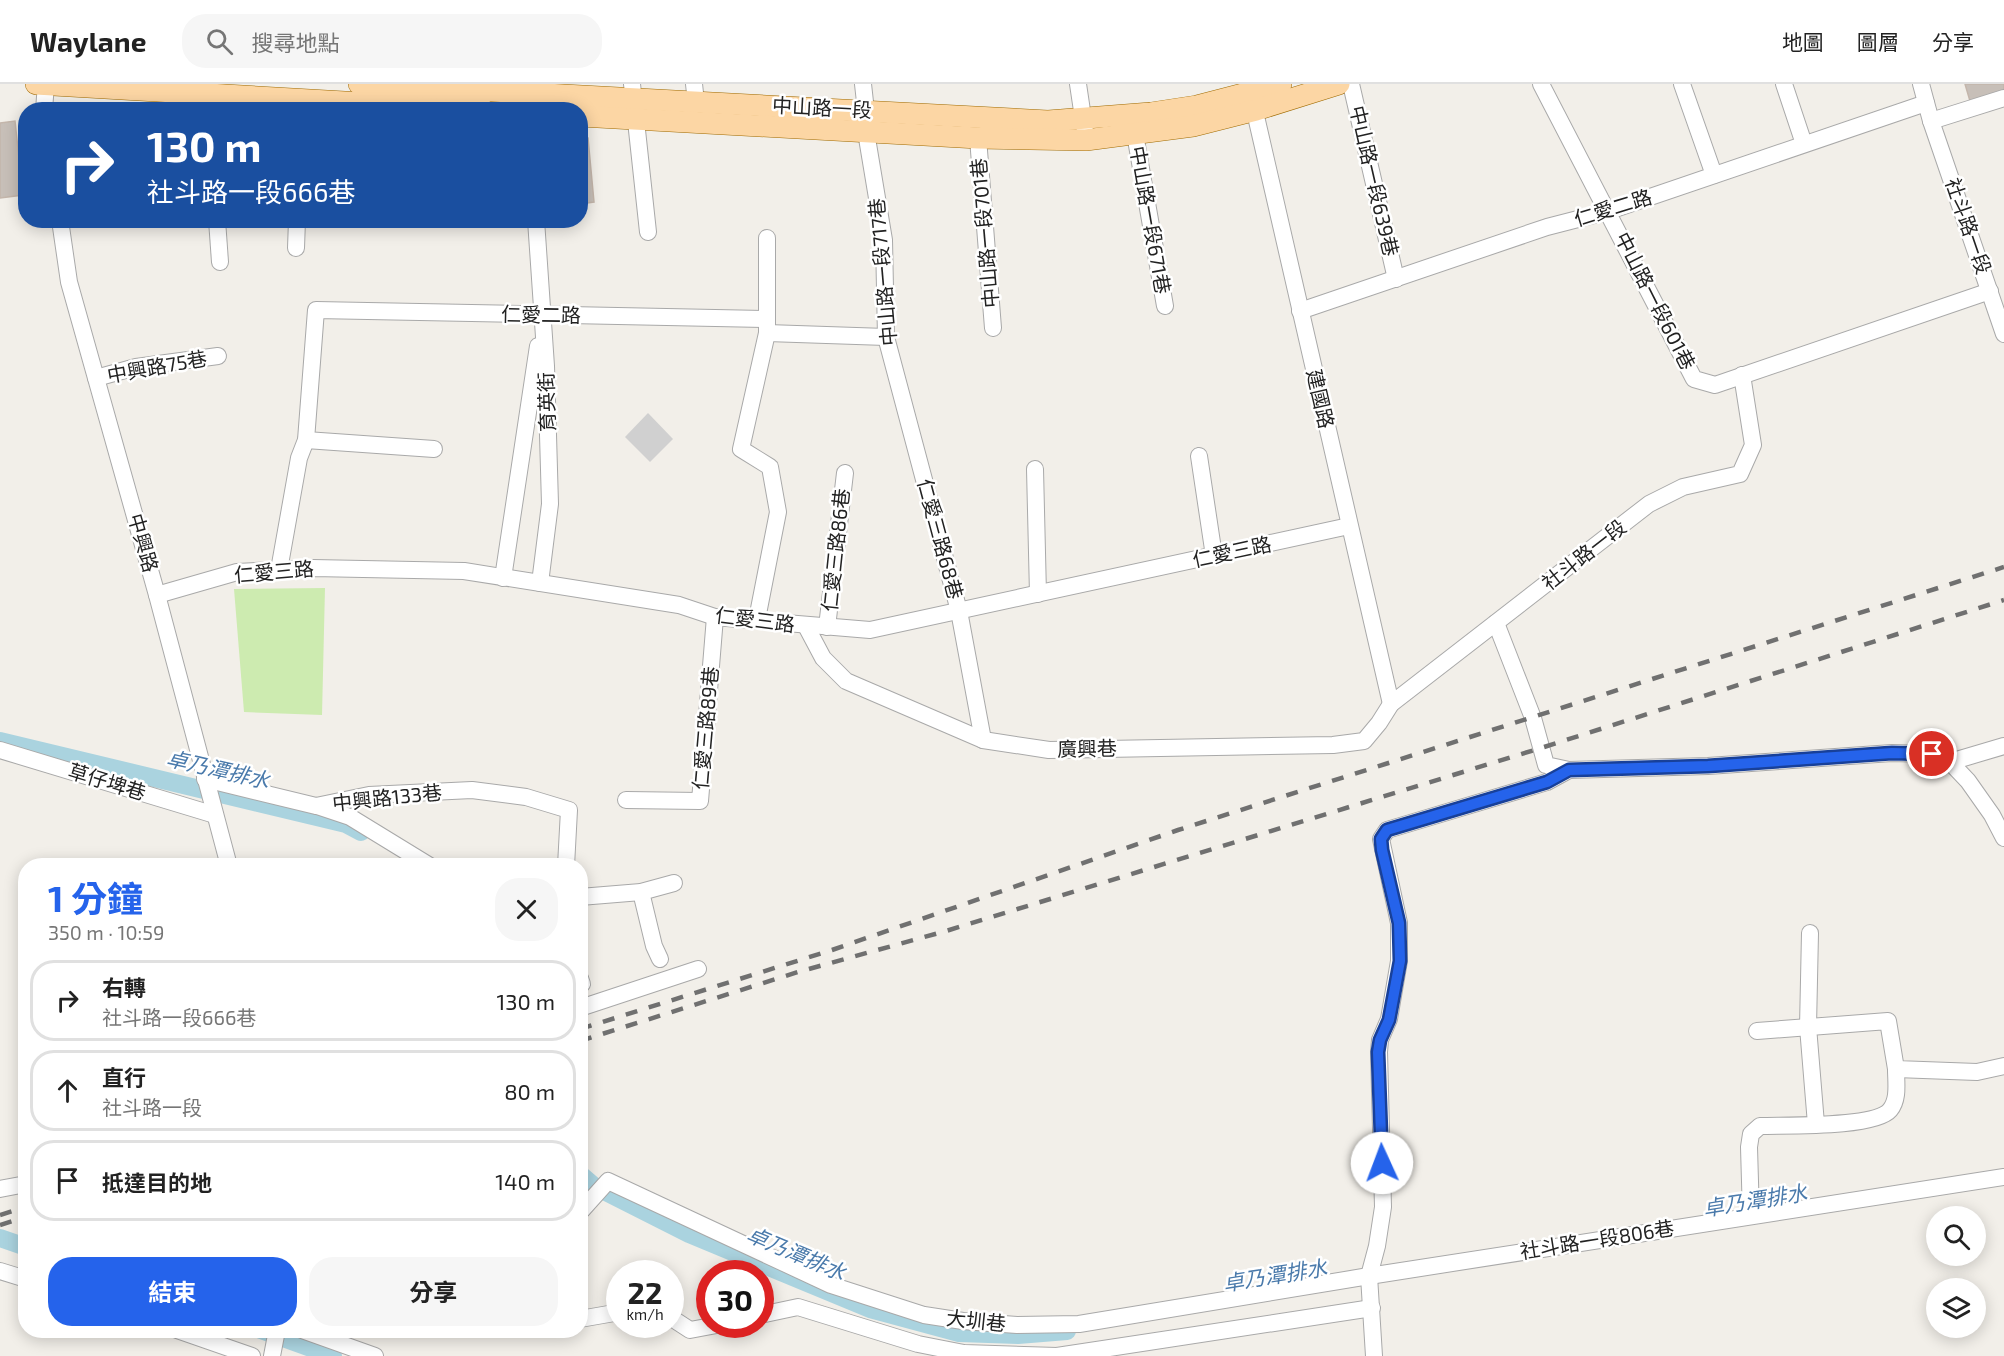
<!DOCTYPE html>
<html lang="zh-TW">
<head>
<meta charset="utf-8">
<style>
	:root { --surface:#fff; --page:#f6f6f6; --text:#222; --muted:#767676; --line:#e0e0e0; --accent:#2563eb }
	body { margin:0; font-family:"Exo 2","Noto Sans TC",sans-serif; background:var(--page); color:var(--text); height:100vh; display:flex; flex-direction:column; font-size:22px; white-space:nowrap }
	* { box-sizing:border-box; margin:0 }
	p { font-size:20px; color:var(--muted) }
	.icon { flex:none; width:33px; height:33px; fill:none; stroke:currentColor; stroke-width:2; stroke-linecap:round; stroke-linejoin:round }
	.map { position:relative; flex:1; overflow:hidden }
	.details { position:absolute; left:18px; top:774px; width:570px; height:480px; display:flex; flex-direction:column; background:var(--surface); border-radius:24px; box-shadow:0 3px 15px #0003 }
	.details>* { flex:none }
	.banner { position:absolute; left:18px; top:18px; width:570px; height:126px; border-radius:24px; box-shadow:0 3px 15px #0003; background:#1a4fa0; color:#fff; overflow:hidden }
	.fabs { position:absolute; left:1926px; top:1122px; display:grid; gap:12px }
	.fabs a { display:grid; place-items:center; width:60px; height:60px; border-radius:50%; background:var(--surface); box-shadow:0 3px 15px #0003; font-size:30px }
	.speed { position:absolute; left:606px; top:1176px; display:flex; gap:12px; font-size:30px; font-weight:700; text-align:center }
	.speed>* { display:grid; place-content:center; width:78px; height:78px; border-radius:50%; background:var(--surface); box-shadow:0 3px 15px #0003; line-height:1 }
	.speed small { font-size:15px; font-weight:400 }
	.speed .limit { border:9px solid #d22; background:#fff; color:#111 }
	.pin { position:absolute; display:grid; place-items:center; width:51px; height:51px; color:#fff; margin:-26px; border:3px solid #fff; border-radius:50%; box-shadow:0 2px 6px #0007 }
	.me { position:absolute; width:66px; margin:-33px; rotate:358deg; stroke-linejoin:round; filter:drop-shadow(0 0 4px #0008) }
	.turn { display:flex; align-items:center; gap:21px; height:126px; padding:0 30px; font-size:27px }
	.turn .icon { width:78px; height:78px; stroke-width:2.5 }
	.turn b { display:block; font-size:42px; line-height:51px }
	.round { display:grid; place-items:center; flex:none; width:63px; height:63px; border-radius:24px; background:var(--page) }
	.headline { display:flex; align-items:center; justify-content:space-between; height:102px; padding:0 30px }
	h1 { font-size:36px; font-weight:700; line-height:45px; color:var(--accent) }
	.action { display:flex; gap:12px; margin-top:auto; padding:12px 30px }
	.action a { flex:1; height:69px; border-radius:24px; background:var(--accent); color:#fff; font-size:24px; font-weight:700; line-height:69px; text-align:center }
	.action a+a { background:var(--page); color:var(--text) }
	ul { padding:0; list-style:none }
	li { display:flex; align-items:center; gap:18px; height:81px; margin:0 12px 9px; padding:0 18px; border:3px solid var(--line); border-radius:24px }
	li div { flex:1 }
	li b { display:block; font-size:22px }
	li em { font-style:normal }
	header { display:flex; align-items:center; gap:36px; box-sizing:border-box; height:84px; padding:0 30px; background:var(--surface); border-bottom:2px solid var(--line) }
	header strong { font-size:28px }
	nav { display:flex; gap:33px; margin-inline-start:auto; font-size:21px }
	.search { width:420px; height:54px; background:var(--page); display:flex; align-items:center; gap:15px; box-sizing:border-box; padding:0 21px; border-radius:24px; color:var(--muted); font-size:22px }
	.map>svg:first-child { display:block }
</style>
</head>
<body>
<header>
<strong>Waylane</strong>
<div class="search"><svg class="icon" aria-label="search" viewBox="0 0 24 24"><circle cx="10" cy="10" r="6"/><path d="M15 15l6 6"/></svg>搜尋地點</div>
<nav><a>地圖</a><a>圖層</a><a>分享</a></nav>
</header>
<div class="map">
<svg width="2004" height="1272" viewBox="0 0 2004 1272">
	<rect width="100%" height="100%" fill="#f2efe9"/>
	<path fill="#d0d0d0" d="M648,329L673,355L650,378L625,353Z"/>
	<path fill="#cdebb0" d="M325,504L322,631L244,628L234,505Z"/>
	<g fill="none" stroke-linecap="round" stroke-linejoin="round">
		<g stroke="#aad3df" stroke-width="18">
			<path d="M0,657L346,740L361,748"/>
			<path d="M580,1090L594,1102L689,1150L870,1225L959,1249L1018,1251L1067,1247"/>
			<path d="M0,1154L26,1163"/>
			<path d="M261,1246L333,1272"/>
		</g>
	</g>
	<g fill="#c7bfb8" stroke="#c4b6ab" stroke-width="1.5">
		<path d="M1965,0H2004V6L1970,17Z"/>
		<path d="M15,37L23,111L0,114V39Z"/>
		<path d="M588,54L594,118L580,120V55Z"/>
	</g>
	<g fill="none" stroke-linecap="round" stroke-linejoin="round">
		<g stroke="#a9a9a9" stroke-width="18">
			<g id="minor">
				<path d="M632,0L648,148"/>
				<path d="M694,0L696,18"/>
				<path d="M863,0L866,27V48L884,156L886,253L959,527L983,656"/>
				<path d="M1078,0L1085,47"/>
				<path d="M1351,0L1396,195"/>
				<path d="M1541,0L1694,295L1715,301L1990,207"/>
				<path d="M1682,0L1714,91"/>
				<path d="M1784,0L1804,60"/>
				<path d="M1921,0L1931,37L2004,250"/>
				<path d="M1252,15L1391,620"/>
				<path d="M44,26L46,0"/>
				<path d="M1931,37L2004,14"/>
				<path d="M1135,50L1165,222"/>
				<path d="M978,54L993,244"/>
				<path d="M60,136L69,198L157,511L229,782"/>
				<path d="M217,136L220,178"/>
				<path d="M536,136L546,282L550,420L540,499"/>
				<path d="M296,164L297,136"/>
				<path d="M1300,227L1547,143L1609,127L1926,19"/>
				<path d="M767,249L886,253"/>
				<path d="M96,294L136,283L218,272"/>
				<path d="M306,356L434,365"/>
				<path d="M1199,372L1214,472"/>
				<path d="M1035,385L1038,510"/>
				<path d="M279,486L299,374L306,356L316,226L767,235"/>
				<path d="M503,494L538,262"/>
				<path d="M157,511L237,488L313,484L464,487L679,521L715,533L870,546L1349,442"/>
				<path d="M757,535L778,428L770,383L741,365L767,249V154"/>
				<path d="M1496,539L1533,634L1546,681L1569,686L1708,682L1892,669L1932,670L1950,678L1968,697L1992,731L2004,754"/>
				<path d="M806,542L823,574L846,597L983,656L1049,666L1333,661L1364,657L1379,639L1391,620L1649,420L1683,403L1740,390L1753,361L1742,291"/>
				<path d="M827,543L845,389"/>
				<path d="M0,666L215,731"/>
				<path d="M1950,678L2004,662"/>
				<path d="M205,695L316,722L369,711L472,706L526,713L569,726L566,782"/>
				<path d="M626,716L700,717L715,533"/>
				<path d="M317,722L350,733L430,782"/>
				<path d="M641,808L654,862L660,875"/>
				<path d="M580,813L641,808L674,799"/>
				<path d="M1810,849L1808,943L1816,1040"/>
				<path d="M580,894L582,900"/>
				<path d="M580,924L698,885"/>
				<path d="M1757,947L1888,937L1896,985L1977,988L2004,982"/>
				<path d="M0,1105L26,1100"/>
				<path d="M582,1126L608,1097L831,1201L924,1231L963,1237L1017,1241L1079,1240L1369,1192L2004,1093"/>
				<path d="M1751,1132L1749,1063L1751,1050L1760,1042C1785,1041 1875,1044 1890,1026C1899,1015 1896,999 1896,985"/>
				<path d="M0,1187L26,1195"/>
				<path d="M760,1231L798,1223L918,1260L964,1269L1057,1272L1372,1224"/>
				<path d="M670,1233L690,1246L722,1240"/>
				<path d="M580,1235L620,1228"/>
				<path d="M177,1246L252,1272"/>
				<path d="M302,1246L375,1272"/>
				<path d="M272,1272L277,1246"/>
				<path d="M1374,1272L1369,1192L1377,1162L1383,1123L1379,968L1380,956L1389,935L1399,877V839L1381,755L1387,746L1547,698L1569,686"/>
			</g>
		</g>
		<g stroke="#a06b00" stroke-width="22">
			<g id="major">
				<path d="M36,0L484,26"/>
				<path d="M359,0L1048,37L1151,29L1197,22L1281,0"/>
				<path d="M580,32L978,54L1086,56L1193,42L1256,26L1339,0"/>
			</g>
		</g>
		<use href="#minor" stroke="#fff" stroke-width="16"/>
		<use href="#major" stroke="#fcd6a4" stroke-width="21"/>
		<g stroke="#707070" stroke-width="4.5" stroke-dasharray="12 12" stroke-linecap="butt">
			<path d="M580,945L832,866L1178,746L2004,483"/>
			<path d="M580,957L798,888L946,847L1541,664L2004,516"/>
			<path d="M0,1131L26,1123"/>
			<path d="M0,1141L26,1133"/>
		</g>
	</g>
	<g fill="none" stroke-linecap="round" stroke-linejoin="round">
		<g stroke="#184099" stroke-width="15">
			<path id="route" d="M1382,1079L1378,968L1380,956L1389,936L1400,877L1399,839L1382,766L1381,755L1387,746L1547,698L1569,686L1708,682L1892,669L1932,670"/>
		</g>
		<use href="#route" stroke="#2563eb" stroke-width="10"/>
	</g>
	<g text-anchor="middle" stroke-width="5" stroke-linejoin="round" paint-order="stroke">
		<g font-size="20" fill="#222" stroke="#fff">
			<text transform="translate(822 24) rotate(3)" y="7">中山路一段</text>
			<text transform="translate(1374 97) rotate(77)" y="7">中山路一段639巷</text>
			<text transform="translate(1613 124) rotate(-17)" y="7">仁愛二路</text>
			<text transform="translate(1150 136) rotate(80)" y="7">中山路一段671巷</text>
			<text transform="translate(1968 142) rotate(71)" y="7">社斗路一段</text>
			<text transform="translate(985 149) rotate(-95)" y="7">中山路一段701巷</text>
			<text transform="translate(883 188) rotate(-95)" y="7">中山路一段717巷</text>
			<text transform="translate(1655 217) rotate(63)" y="7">中山路一段601巷</text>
			<text transform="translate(541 231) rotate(1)" y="7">仁愛二路</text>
			<text transform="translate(157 283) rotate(-10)" y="7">中興路75巷</text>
			<text transform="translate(1320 315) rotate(77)" y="7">建國路</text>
			<text transform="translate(547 318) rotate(-92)" y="7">育英街</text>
			<text transform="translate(940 455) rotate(75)" y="7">仁愛三路68巷</text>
			<text transform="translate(143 459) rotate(74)" y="7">中興路</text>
			<text transform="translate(836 466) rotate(-84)" y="7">仁愛三路86巷</text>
			<text transform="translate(1232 468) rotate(-12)" y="7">仁愛三路</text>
			<text transform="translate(1584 471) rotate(-38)" y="7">社斗路一段</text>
			<text transform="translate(274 488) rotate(-5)" y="7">仁愛三路</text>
			<text transform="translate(755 536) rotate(7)" y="7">仁愛三路</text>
			<text transform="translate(706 644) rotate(-85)" y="7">仁愛三路89巷</text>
			<text transform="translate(1087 665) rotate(-1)" y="7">廣興巷</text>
			<text transform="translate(107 698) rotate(17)" y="7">草仔埤巷</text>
			<text transform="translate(387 714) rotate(-6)" y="7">中興路133巷</text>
			<text transform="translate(1597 1156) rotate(-9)" y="7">社斗路一段806巷</text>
			<text transform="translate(976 1237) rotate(6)" y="7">大圳巷</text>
		</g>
		<g font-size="21" font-style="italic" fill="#4a7aab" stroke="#fff">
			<text transform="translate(218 686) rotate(13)" y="7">卓乃潭排水</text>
			<text transform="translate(1755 1117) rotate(-9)" y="7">卓乃潭排水</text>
			<text transform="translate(796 1170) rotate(23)" y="7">卓乃潭排水</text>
			<text transform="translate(1275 1192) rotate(-9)" y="7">卓乃潭排水</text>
		</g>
	</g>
</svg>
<div class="fabs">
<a><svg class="icon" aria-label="search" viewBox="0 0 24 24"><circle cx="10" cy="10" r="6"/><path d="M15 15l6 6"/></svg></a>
<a><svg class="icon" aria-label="layers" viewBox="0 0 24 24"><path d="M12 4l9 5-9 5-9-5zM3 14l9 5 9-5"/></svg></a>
</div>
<div class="speed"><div>22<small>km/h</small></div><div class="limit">30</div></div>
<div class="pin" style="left:1932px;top:670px;background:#d93025"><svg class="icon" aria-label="arrive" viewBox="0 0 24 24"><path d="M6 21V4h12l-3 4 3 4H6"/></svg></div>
<svg class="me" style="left:1382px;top:1079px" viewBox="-20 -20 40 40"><circle r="19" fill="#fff"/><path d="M0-13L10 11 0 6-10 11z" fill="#2563eb"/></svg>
<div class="banner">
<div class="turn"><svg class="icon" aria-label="right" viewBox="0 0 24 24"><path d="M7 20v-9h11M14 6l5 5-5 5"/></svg><div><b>130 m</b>社斗路一段666巷</div></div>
</div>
<section class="details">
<div class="headline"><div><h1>1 分鐘</h1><p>350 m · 10:59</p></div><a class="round"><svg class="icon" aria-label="close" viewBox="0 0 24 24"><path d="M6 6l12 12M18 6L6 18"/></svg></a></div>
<ul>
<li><svg class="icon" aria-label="right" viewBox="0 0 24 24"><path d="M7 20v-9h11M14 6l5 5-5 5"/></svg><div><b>右轉</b><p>社斗路一段666巷</p></div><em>130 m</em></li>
<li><svg class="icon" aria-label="ahead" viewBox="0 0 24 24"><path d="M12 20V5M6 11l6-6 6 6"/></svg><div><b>直行</b><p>社斗路一段</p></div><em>80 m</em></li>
<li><svg class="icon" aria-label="arrive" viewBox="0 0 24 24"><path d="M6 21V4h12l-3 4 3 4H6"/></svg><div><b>抵達目的地</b></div><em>140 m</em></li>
</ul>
<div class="action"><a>結束</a><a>分享</a></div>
</section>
</div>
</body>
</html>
